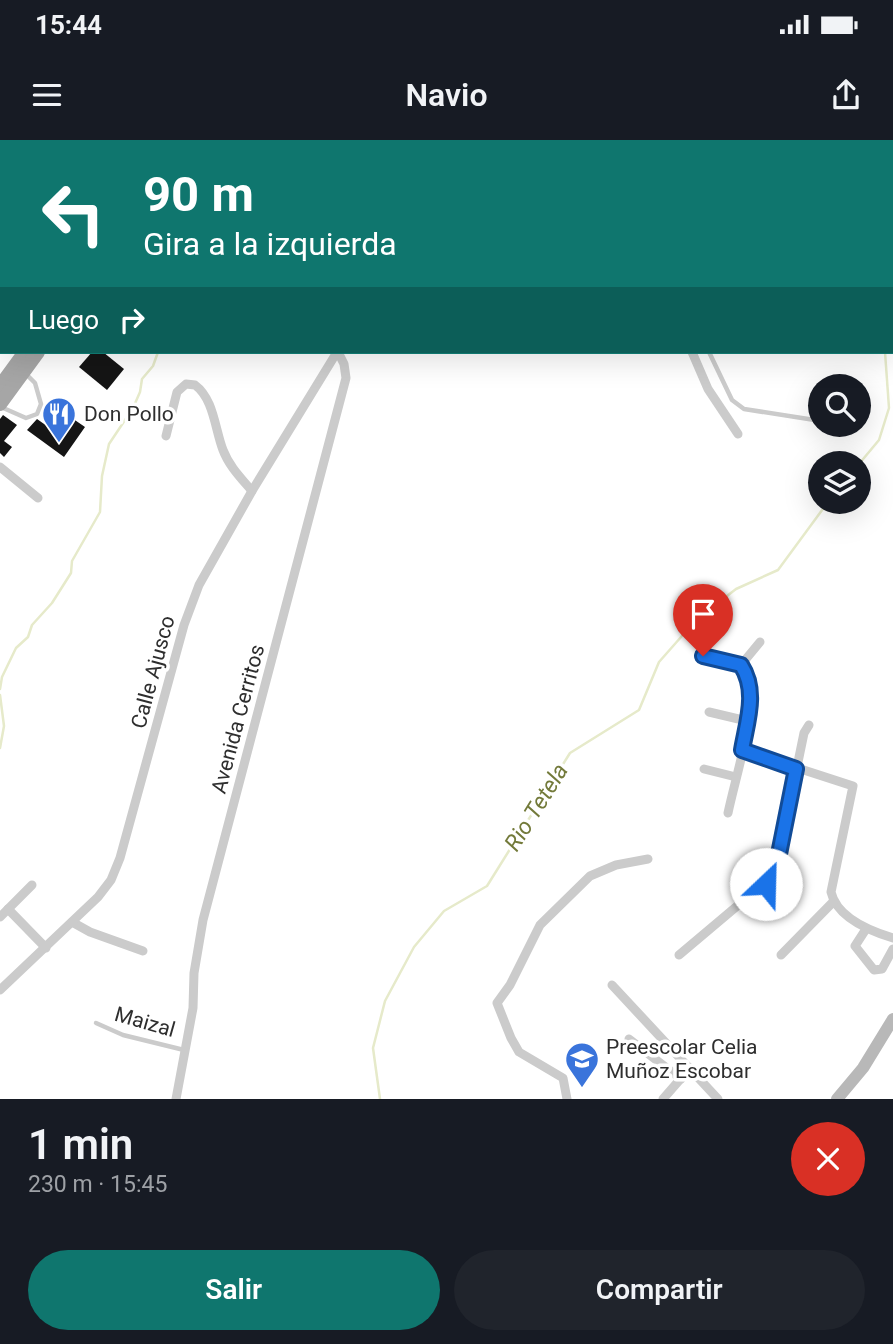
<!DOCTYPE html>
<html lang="es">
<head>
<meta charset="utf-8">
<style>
	:root { --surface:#171b24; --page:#20242c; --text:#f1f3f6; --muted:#9ea1a6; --accent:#0f766e }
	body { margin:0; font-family:Roboto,sans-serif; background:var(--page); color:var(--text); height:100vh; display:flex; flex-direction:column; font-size:26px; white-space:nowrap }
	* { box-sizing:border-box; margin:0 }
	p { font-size:23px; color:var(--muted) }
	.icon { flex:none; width:38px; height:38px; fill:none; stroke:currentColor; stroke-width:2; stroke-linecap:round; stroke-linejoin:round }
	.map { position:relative; height:959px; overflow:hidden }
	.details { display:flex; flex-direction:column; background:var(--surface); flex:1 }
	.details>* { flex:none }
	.banner { position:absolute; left:0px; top:0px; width:894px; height:214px; box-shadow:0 7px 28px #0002; background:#0f766e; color:#fff; overflow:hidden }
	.buttons { position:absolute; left:808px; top:234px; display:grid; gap:14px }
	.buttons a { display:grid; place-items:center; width:63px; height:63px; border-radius:50%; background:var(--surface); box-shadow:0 7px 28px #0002; font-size:35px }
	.pin { position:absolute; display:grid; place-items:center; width:60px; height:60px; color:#fff; margin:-72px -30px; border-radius:50% 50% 50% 0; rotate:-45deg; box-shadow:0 0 7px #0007 }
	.pin .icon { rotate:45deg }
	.me { position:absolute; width:77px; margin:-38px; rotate:24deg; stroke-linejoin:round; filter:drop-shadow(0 0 5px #0008) }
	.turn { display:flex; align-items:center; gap:24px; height:147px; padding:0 28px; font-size:32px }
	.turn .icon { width:91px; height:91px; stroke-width:2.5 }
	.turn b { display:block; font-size:49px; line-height:60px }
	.then { display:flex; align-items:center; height:66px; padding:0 28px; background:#0003; gap:14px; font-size:26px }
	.round { display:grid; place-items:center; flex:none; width:74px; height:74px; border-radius:37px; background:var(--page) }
	.summary { display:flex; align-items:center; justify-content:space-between; height:119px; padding:0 28px }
	h1 { font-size:42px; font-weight:600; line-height:52px }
	.button { display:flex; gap:14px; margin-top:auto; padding:14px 28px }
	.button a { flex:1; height:80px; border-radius:42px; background:var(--accent); color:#fff; font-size:28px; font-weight:600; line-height:80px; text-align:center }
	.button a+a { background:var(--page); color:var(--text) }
	.status { display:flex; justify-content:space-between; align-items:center; height:49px; padding:0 35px; background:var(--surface); direction:ltr }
	.status svg { height:19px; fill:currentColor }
	header { display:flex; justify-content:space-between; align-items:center; height:91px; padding:0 28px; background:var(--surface); font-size:32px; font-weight:600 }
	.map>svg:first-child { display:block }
</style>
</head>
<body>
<div class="status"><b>15:44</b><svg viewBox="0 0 49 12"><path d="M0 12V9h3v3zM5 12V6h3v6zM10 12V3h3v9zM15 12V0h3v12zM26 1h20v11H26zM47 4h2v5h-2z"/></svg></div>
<header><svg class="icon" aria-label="menu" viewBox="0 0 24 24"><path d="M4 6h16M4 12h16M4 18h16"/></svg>Navio<svg class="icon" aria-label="share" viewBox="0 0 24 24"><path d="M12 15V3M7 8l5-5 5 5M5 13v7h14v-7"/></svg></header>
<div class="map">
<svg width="893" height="959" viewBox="0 0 893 959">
	<rect width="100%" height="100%" fill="#fff"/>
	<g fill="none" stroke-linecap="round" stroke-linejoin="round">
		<g stroke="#e6eaca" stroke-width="2.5">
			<path d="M410,2L412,0"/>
			<path d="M892,59L893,58"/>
			<path d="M859,324L879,300L889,268L885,212"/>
			<path d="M0,549L2,537L16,508L28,497L32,485L52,463L71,433L72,421L100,372L102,336L109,304L133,268L140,252L142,239L153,226L158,212"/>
			<path d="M0,555L4,586L0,608"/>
			<path d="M380,959L373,908L385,861L414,807L444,771L487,746L570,613L639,570L659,522L696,480L736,449L778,430L828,362"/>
		</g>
	</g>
	<g fill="#151515">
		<path d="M92,212H103L124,229L107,250L79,227Z"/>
		<path d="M66,274L85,287L64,317L27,290L37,279L54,291Z"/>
		<path d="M3,275L17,285L4,301L12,307L4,317L0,313V279Z"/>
	</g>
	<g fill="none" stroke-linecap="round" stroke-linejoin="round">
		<g stroke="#cbcbcb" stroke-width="4.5">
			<path d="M269,0L271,2"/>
			<path d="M297,2L299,0"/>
			<path d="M0,185L2,186"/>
			<path d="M709,212L732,260L744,269L821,281"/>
			<path d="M1,267L26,278L37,274L41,264L35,243L25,233"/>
			<path d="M96,883L123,895L184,910"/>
		</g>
		<g stroke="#cbcbcb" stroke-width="9">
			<path d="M732,0L735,2"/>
			<path d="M70,2L71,0"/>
			<path d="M602,2L604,0"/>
			<path d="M624,2V0"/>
			<path d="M0,103L2,101"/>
			<path d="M692,212L708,249L738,294"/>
			<path d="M166,296L177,252L186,244L195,245C214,259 215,290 223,310C229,326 241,338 252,351"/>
			<path d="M0,327L38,358"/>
			<path d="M703,516L741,525"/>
			<path d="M741,525L760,502"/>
			<path d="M709,572L747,581"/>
			<path d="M742,610L853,646L831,752C837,778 870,791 893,798"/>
			<path d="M704,629L736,637"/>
			<path d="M728,673C735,640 753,582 751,550C750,540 746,533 741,525"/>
			<path d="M8,769L46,808"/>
			<path d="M0,777L32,745"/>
			<path d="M72,782L90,792L143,811"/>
			<path d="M866,789L855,806L874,830L882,829L893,809"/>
			<path d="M679,815L775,734L804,593L809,585"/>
			<path d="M781,815L833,762"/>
			<path d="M612,845L718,959"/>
			<path d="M0,850L98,757L111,740L120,718L184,485L199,445L252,351L337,212"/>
			<path d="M629,899L681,939"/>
			<path d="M176,959L193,868L194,833L203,780L346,238L344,224L338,212"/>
			<path d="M567,959L563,938L519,912L511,898L497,863L510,845L540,785L590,736L616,725L648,719"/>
			<path d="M663,959L690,928"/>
		</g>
		<path stroke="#b8b8b8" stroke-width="12" d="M837,959L863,928L893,879"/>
		<g stroke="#a6a6a6" stroke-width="14">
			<path d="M180,2L182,0"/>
			<path d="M193,2L195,0"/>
			<path d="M0,246L25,212"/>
			<path d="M0,264L38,212"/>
		</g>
	</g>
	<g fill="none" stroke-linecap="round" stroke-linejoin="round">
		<g stroke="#114b97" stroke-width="18">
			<path id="route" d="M703,516L741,525C758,551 747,581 742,610L796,629L775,734L766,744"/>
		</g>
		<use href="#route" stroke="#1a73e8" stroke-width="12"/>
	</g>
	<defs>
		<g id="restaurant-pin" transform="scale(1.75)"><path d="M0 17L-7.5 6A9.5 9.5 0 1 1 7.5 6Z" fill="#3a74db" stroke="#fff"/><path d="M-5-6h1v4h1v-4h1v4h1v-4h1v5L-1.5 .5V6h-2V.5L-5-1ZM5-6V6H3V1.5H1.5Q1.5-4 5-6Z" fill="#fff"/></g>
		<g id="school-pin" transform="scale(1.75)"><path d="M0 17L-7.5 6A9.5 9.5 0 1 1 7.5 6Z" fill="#3a74db" stroke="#fff"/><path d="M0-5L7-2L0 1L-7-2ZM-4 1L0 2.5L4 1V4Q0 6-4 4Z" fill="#fff"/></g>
	</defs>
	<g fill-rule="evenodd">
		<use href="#restaurant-pin" x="59" y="274"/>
		<use href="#school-pin" x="582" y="919"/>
	</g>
	<g text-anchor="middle" stroke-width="7" stroke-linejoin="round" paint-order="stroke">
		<g font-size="21" fill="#2e2e2e" stroke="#fff" text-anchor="start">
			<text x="84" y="281">Don Pollo</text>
			<text x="606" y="914">Preescolar Celia<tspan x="606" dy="24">Muñoz Escobar</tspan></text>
		</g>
		<g font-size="21" fill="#2e2e2e" stroke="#fff">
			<text transform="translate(153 532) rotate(-75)" y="7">Calle Ajusco</text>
			<text transform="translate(238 579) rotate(-75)" y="7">Avenida Cerritos</text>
			<text transform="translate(145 882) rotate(16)" y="7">Maizal</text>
		</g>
		<g font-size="23" font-style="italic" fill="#737a3a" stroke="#fff">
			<text transform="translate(536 667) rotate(-58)" y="8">Rio Tetela</text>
		</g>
	</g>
</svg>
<div class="buttons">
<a><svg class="icon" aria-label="search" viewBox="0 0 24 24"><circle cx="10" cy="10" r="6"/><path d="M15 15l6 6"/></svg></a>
<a><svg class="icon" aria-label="layers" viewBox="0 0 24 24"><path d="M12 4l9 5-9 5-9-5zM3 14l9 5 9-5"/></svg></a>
</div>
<div class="pin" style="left:703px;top:516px;background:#d93025"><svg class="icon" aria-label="arrive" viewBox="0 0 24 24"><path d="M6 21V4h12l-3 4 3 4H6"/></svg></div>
<svg class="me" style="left:766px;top:744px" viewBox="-20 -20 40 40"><circle r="19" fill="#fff"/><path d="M0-13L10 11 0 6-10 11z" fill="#1a73e8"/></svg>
<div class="banner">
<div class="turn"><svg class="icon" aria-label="left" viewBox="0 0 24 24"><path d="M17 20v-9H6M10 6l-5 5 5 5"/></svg><div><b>90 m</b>Gira a la izquierda</div></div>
<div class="then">Luego<svg class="icon" aria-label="right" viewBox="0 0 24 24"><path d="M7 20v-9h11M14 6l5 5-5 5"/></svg></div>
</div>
</div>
<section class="details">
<div class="summary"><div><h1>1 min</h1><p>230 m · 15:45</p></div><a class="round" style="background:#d93025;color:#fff"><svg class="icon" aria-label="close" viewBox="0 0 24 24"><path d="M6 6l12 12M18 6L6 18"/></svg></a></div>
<div class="button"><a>Salir</a><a>Compartir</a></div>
</section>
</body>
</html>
